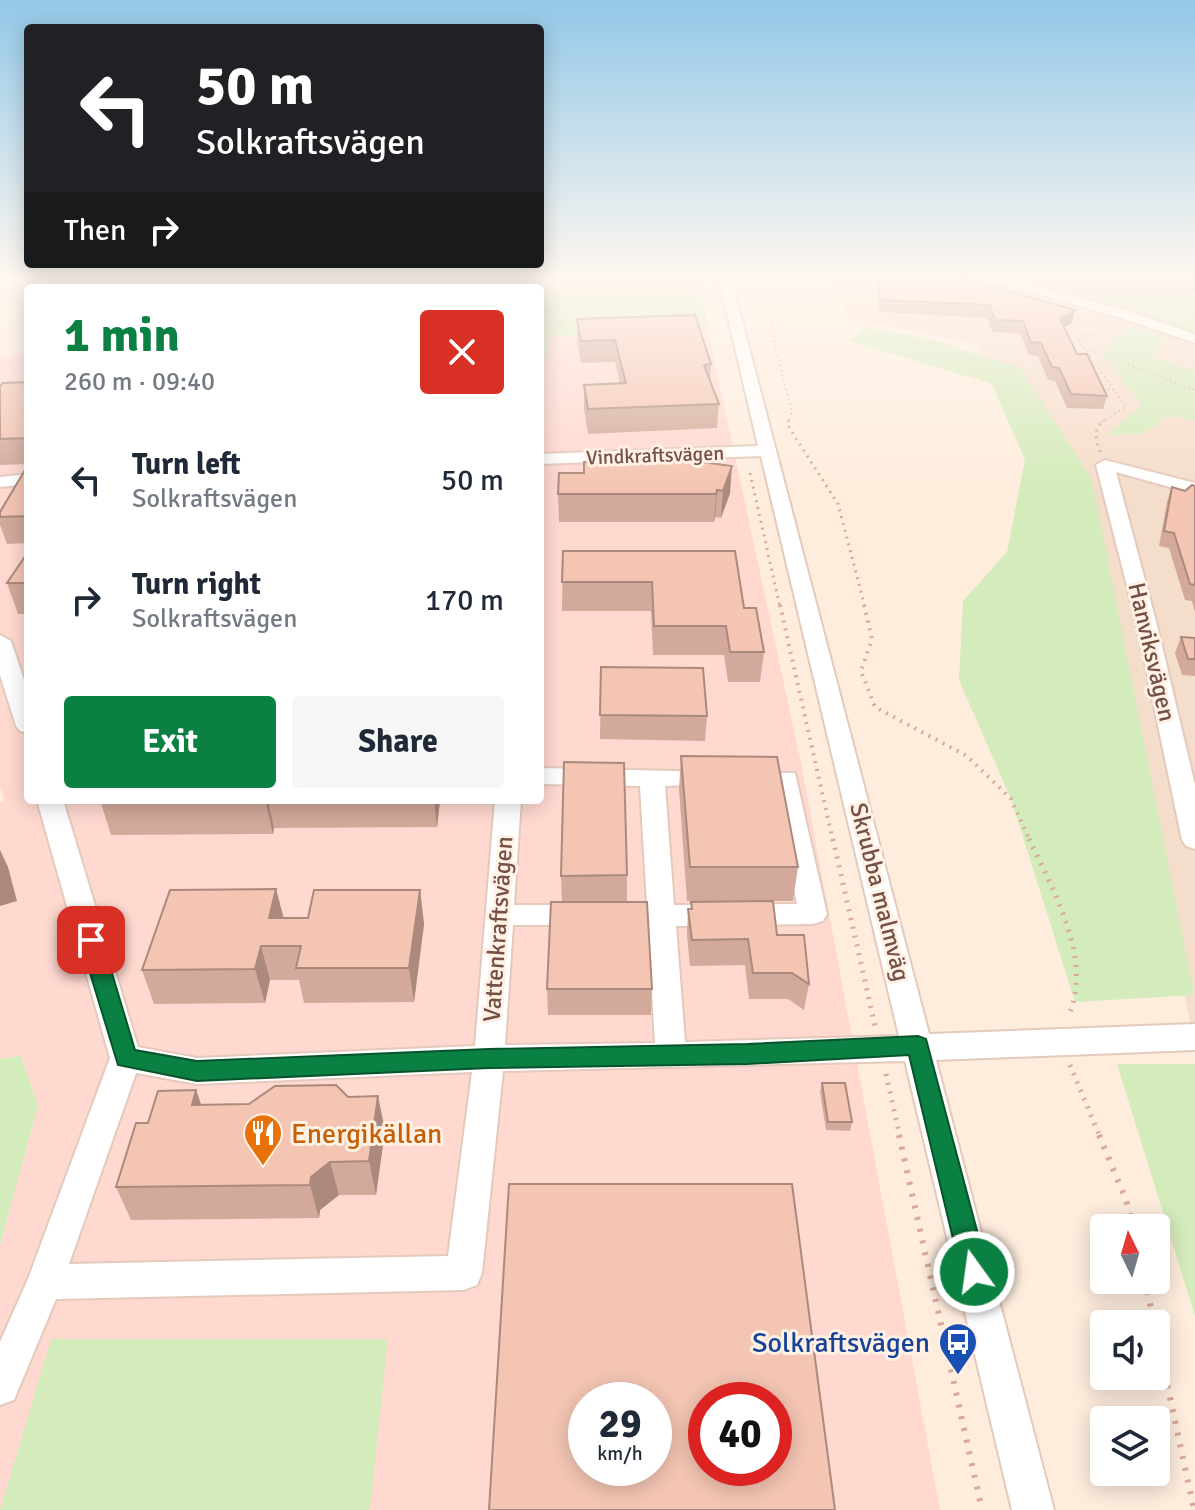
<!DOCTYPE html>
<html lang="en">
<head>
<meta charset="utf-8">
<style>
	:root { --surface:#fff; --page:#f6f6f7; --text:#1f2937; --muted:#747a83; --accent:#0b8043 }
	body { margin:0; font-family:Signika,sans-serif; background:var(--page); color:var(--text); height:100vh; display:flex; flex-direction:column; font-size:30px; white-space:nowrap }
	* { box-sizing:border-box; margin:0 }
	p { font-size:26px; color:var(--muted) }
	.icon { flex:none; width:44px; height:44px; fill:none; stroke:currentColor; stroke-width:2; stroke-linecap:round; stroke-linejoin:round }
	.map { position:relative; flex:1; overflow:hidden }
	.side { position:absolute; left:24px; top:284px; width:520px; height:520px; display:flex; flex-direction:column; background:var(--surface); border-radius:8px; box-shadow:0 4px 20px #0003 }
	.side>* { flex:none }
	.banner { position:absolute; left:24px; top:24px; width:520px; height:244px; border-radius:8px; box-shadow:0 4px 20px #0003; background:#202124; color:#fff; overflow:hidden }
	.needle { width:52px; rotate:355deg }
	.controls { position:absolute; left:1090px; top:1214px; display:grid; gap:16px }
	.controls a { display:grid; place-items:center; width:80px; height:80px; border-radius:8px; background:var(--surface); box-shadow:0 4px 20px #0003; font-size:40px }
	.speed { position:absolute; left:568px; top:1382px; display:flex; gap:16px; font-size:40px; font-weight:700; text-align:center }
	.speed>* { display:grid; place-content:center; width:104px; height:104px; border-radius:50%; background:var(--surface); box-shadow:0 4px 20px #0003; line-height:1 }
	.speed small { font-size:20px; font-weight:400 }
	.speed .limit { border:12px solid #d22; background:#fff; color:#111 }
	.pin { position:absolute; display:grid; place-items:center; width:68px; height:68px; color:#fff; margin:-34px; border-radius:16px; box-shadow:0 4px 12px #0006 }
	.me { position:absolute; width:88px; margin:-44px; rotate:346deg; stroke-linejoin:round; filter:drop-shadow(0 0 6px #0008) }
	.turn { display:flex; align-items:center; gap:28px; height:168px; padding:0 40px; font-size:36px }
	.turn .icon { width:104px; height:104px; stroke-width:2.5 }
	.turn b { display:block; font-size:56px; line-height:68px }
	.then { display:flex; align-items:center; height:76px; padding:0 40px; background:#0003; gap:16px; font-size:30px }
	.round { display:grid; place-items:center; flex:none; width:84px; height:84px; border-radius:8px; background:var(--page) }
	.overview { display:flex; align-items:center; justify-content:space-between; height:136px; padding:0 40px }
	h1 { font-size:48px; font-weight:800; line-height:60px; color:var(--accent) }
	.action { display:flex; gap:16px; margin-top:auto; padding:16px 40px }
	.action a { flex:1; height:92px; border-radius:8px; background:var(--accent); color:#fff; font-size:32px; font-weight:800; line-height:92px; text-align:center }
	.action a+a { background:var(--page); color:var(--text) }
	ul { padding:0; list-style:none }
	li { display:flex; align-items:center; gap:24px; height:120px; padding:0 40px }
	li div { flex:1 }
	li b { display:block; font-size:30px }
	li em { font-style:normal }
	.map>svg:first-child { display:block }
</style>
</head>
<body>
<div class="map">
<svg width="1195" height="1510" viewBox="0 0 1195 1510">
	<rect width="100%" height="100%" fill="#feeddd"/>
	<path fill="#f5ddcb" d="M824,275H975L1195,341V1044L1073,470L973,343L849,319Z"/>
	<path fill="#ffd8d0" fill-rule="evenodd" d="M708,331L801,763L940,1510H0V1246L38,1106L21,1056L0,1059V803L4,801L0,786V356L28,355V800H540V357L547,355L548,337ZM586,1400H654V1468H586ZM706,1400H774V1468H706Z"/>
	<path fill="#ebe0da" d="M1006,275H1195V296L1075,295Z"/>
	<g fill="#d4ebbb">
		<path d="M357,275H699L708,331L548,337V356L540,357V288H355Z"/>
		<path d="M1075,295L1195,296V333Z"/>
		<path d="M865,327L938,341L1020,368L1092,479L1194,995L1075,1002L1011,799L959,680L963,601L1007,552L1025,460L992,384L849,341Z"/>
		<path d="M1131,327L1165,338L1150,356L1195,371V420L1167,416L1144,434L1106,435L1142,406L1102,352Z"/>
		<path d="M21,1056L38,1106L0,1246V1059Z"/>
		<path d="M1117,1064H1195V1316Z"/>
		<path d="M51,1339H388L370,1510H0Z"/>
	</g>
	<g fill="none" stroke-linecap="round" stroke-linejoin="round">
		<g stroke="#e3cabc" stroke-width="4">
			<g id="minor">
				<path d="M718,275H730L929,1034L1195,1024V1050L936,1060L1054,1510H1012L905,1061L503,1071L482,1273L477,1285L464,1290L56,1299L14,1400L0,1405V1342L28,1279L110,1058L37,800H63L138,1047L197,1058L475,1046L495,800H521L514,905H580L590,908L594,915L590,922L580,925H513L505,1045L655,1043L648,926L607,923L603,916L607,909L647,905L640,786L540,784V768L721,772L724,778L721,784L665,786L674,905L797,904L775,787L740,785L737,779L740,773H795L827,914L823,921L813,924L676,926L685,1042L899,1036L761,456L540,464V454L758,446ZM472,1072L448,1256L69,1264L136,1073L197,1084Z"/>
				<path d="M972,275H992L1131,312L1195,334V343L1121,318Z"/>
				<path d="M1105,460L1195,483V494L1116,472L1157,625L1195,785V849L1186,846L1182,840L1137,625L1096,465Z"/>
				<path d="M28,474V484L0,487V477Z"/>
				<path d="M0,635L11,641L28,692V733L20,731L16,726L0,675Z"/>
			</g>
		</g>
		<g stroke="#d8a997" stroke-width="2" stroke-dasharray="1 4" stroke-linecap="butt">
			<path d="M412,275L416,288"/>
			<path d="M516,275L526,288"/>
			<path d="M532,275L534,288"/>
			<path d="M570,275L589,287"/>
			<path d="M752,275L771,318L774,344L792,412L788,422"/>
			<path d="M510,288L523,282"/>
			<path d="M872,297H883"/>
			<path d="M542,299H573"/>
			<path d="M540,301L553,293L556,285L570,278"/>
			<path d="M540,314L573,303L589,287L612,275"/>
			<path d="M540,325L570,322"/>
			<path d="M1063,329L1088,335"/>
			<path d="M540,334L609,308L608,293L617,275"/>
			<path d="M1086,349L1195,390"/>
			<path d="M1098,389L1116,390"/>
			<path d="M1102,422L1126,407L1079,341L1107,325"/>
		</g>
		<g stroke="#d8a997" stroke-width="3" stroke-dasharray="2 5" stroke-linecap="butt">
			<path d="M789,420L787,424L838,504L865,607"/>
			<path d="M1100,452C1096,440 1092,428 1105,420"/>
			<path d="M750,473L780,607"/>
		</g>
		<g stroke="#d8a997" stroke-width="4" stroke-dasharray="2 6" stroke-linecap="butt">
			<path d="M780,605L833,841"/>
			<path d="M864,605L872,639L861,671L875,707L967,756L1011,799L1030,841"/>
		</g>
		<g stroke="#d8a997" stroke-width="5" stroke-dasharray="2 7" stroke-linecap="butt">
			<path d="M833,839L875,1026"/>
			<path d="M1029,839C1053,890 1094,961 1068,1017"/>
			<path d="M1070,1065L1100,1137"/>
			<path d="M886,1074L900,1137"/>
		</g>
		<g stroke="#d8a997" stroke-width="6" stroke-dasharray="3 9" stroke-linecap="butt">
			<path d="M899,1135L982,1510"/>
			<path d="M1099,1135L1126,1200L1133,1228"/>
			<path d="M1145,1280L1194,1510"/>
		</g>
		<use href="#minor" fill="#fff" fill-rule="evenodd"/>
	</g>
	<g fill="#d2a99a">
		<path d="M877,275H915L917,284L1072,323L1064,327L1077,354L1107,396L1103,409L1067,408L1055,381L1048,380L1038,356L1029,355L1020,333L992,332L987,318L879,312L876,282Z"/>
		<path d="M1059,275H1195V294H1074Z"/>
		<path d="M577,319L711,364L710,381L719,404L717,428L588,434L584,408V385L620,383L615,362L581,363L577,341Z"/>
		<path d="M28,382V464L0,465V386Z"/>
		<path d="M701,462L730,493L721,518L715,517L714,522H559L558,494L584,473Z"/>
		<path d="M28,465V543L7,544L0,525V512Z"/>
		<path d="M1195,486V612L1192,601L1185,600L1169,548L1159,546L1167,502L1172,487L1185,491Z"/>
		<path d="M563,551L744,608L764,652L760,682H728L724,655H653L651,611H562Z"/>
		<path d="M28,552V614H18L7,583Z"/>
		<path d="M1181,637L1195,638V676L1182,675L1175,653Z"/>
		<path d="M601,667L707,716L705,741L600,739Z"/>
		<path d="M681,756L798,867L793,901H687L679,789Z"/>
		<path d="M100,800H440L437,827L274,828L273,834L111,835Z"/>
		<path d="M627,875V901L562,902L561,876Z"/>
		<path d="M276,889L283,918H308L420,890L424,924L414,1002L304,1003L299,980H270L265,1003L154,1004L142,970Z"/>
		<path d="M691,902L777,935L809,984L804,1010L788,999H749L745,965L690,966L687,935L688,909H691Z"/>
		<path d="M547,989H652L651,1015H548Z"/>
		<path d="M822,1083L852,1122L850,1131L826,1130L820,1092Z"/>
		<path d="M196,1090L201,1105L385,1130L376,1195H339L320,1210L319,1218L131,1220L116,1187L148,1123Z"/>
	</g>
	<g fill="#ab8a7d">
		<path d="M1075,310L1072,323L1057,331L1060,319Z"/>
		<path d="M732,466L730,493L721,518L723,491Z"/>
		<path d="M717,490L715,517L714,522L716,494Z"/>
		<path d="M265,800H268L274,828L273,834Z"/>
		<path d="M434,800H440L437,827Z"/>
		<path d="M0,850L8,867L17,901L0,906Z"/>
		<path d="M276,889L285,923L269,918Z"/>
		<path d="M420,890L424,924L414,1002L409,968Z"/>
		<path d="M261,946L270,980L265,1003L255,969Z"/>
		<path d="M196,1090L208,1124L192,1105Z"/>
		<path d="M378,1096L385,1130L376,1195L369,1161Z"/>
		<path d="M330,1162L339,1195L320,1210L319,1218L310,1185L311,1177Z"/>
	</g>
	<g fill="#f4c5b3" stroke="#ab8a7d" stroke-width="2" fill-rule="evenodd">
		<path d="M878,275H915L917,284L936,275H949L1075,310L1060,319L1077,354H1087L1107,396L1071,394L1059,368L1052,367L1041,343L1031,342L1023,321L995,320L990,305L880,300Z"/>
		<path d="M695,315L711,364L704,365L719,404L588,409L584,385L626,383L615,340L581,341L577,319Z"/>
		<path d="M28,382V438L0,439V386L3,383Z"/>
		<path d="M584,462H701L732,466L723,491L717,490L716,494H558L559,473H584Z"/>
		<path d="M28,465V516L0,517V512Z"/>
		<path d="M1192,485L1195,486V585L1190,584L1174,533L1164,531L1172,487L1185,491Z"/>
		<path d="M563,551H735L744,608H756L764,652H730L726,626H654L652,582H562Z"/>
		<path d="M28,552V583H7Z"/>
		<path d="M1181,637L1195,638V659H1188Z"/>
		<path d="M601,667L703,668L707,716L600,715Z"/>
		<path d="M681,756L777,757L798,867H690Z"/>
		<path d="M564,762L624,763L627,875L561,876Z"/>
		<path d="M100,800H265L99,801Z"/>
		<path d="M276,889L269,918H308L314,890H420L409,968H296L301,946H261L255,969L142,970L170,890Z"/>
		<path d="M773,901L777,935H804L809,984L792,973H753L748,939L692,940L688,909H692L691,902Z"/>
		<path d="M551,902H647L652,989H547Z"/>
		<path d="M822,1083H845L852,1122H828Z"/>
		<path d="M336,1085L348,1097L378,1096L369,1161L330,1162L311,1177L310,1185L116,1187L136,1123H148L158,1091L196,1090L192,1105L249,1104L275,1086Z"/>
		<path d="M509,1184H792L835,1510H489ZM586,1400H654V1468H586ZM706,1400H774V1468H706Z"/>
	</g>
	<linearGradient id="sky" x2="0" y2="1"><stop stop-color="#92c8e8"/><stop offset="0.57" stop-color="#fff7f0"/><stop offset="1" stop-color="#fff7f0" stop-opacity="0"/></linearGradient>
	<rect width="1195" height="486" fill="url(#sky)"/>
	<path fill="#0b8043" stroke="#07532c" stroke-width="2" d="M91,932L99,934L102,940L135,1050L197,1061L489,1049L747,1044L918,1036L926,1039L988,1272L984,1282L974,1286L965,1282L961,1272L909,1055L747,1064L489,1068L197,1081L118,1065L80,940L84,934Z"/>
	<defs>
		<g id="restaurant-pin" transform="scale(2)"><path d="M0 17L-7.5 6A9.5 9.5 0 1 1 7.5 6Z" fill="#e8710a" stroke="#fff1e4"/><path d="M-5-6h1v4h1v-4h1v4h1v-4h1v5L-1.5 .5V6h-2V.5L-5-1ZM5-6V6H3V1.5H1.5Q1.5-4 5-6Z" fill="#fff"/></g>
		<g id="bus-pin" transform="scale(2)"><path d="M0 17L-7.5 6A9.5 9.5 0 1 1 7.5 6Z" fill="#1a4fb4" stroke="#fff1e4"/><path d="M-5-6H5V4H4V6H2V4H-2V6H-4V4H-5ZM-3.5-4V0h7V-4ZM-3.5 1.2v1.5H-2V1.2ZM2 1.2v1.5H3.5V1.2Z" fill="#fff"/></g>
	</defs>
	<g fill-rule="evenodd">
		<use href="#restaurant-pin" x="263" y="1133"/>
		<use href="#bus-pin" x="958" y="1342"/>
	</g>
	<g text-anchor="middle" stroke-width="6" stroke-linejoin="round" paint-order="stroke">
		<g font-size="20" fill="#745045" stroke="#fff1e4">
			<text transform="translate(655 455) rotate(-2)" y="7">Vindkraftsvägen</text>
		</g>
		<g font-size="24" fill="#745045" stroke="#fff1e4">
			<text transform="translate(1152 652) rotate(77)" y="8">Hanviksvägen</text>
			<text transform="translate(880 892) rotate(76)" y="8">Skrubba malmväg</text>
			<text transform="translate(498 929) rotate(-86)" y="8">Vattenkraftsvägen</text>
		</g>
		<g font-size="28" fill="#c56008" stroke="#fff1e4" text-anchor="start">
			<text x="291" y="1143">Energikällan</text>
		</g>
		<g font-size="28" fill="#164399" stroke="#fff1e4" text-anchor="end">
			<text x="930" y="1352">Solkraftsvägen</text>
		</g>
	</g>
</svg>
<div class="controls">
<a><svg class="needle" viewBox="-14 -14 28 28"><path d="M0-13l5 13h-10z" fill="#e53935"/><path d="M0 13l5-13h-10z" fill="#747a83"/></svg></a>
<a><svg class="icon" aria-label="sound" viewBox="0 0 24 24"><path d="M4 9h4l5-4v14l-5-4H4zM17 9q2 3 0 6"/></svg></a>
<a><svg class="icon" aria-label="layers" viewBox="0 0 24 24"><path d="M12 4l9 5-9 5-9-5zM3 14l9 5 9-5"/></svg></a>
</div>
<div class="speed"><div>29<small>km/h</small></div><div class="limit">40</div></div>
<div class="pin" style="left:91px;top:940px;background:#d93025"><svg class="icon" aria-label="arrive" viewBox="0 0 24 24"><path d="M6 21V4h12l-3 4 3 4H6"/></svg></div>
<svg class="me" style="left:974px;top:1272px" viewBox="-20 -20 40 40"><circle r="17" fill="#0b8043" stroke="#fff" stroke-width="3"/><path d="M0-11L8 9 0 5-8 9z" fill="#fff"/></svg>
<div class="banner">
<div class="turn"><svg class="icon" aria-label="left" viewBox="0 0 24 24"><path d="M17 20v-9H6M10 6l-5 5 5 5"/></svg><div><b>50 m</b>Solkraftsvägen</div></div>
<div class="then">Then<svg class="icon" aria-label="right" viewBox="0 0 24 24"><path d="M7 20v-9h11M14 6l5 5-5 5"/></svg></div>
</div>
<section class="side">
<div class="overview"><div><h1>1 min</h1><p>260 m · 09:40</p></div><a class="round" style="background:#d93025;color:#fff"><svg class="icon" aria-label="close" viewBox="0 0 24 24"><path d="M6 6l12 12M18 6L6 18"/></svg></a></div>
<ul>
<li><svg class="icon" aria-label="left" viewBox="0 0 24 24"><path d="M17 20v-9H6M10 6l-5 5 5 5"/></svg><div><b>Turn left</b><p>Solkraftsvägen</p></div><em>50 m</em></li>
<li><svg class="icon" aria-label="right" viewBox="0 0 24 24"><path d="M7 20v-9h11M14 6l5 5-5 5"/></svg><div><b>Turn right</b><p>Solkraftsvägen</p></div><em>170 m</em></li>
</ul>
<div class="action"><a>Exit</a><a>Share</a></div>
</section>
</div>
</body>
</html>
